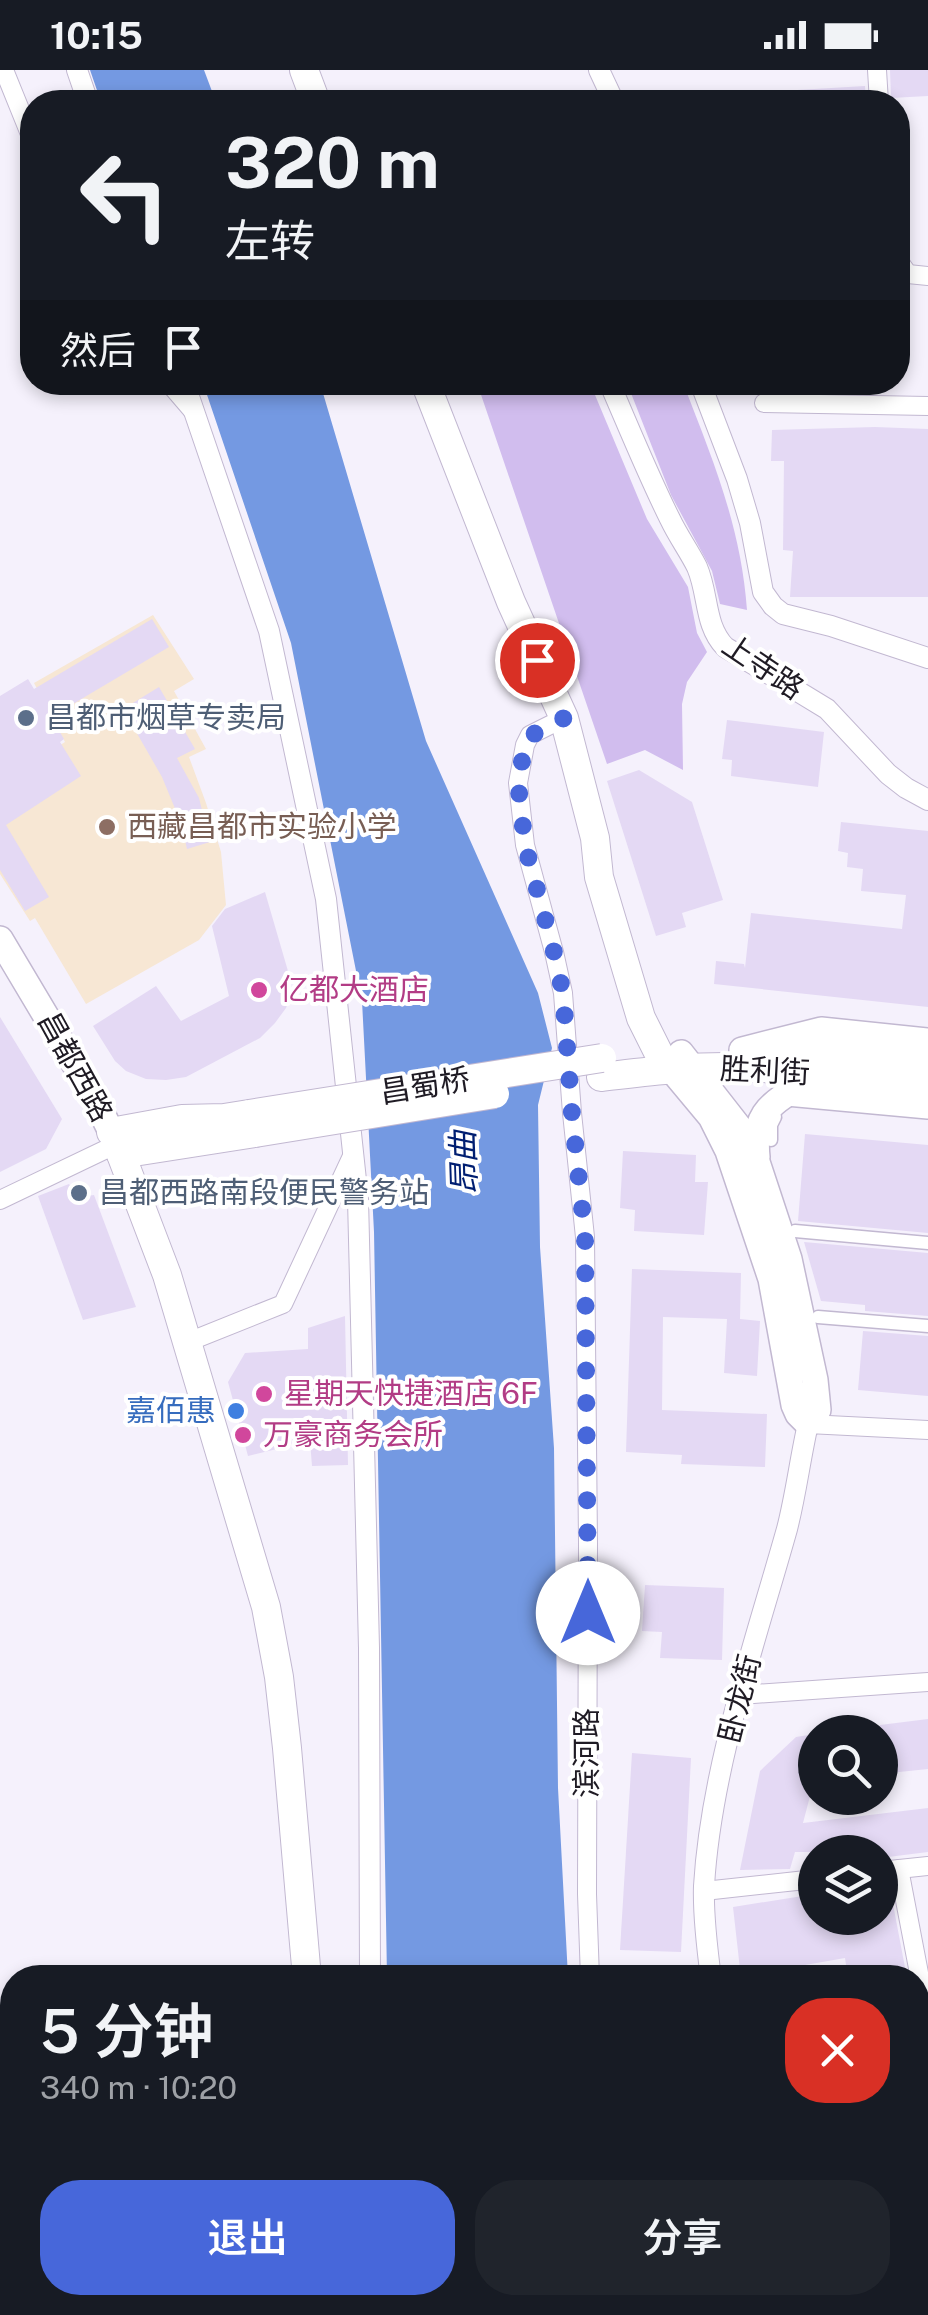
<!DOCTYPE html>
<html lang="zh">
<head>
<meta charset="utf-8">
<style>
	:root { --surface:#171b24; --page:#20242c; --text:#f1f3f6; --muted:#9ea1a6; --accent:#4767da }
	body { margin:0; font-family:"Public Sans","Noto Sans SC",sans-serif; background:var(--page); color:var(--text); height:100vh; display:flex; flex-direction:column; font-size:38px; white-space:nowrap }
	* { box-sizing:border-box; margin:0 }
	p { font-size:32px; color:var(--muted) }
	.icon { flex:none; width:55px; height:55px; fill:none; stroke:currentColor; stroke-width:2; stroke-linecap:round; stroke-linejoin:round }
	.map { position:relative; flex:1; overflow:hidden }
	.drawer { position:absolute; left:0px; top:1895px; width:930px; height:350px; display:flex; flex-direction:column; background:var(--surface); border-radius:40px 40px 0 0; box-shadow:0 5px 15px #0003 }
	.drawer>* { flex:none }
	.banner { position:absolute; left:20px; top:20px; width:890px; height:305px; border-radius:40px; box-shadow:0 5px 15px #0003; background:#171b24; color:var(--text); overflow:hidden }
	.controls { position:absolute; left:798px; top:1645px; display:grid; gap:20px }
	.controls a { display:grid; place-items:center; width:100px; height:100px; border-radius:50%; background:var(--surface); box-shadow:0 5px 15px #0003; font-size:50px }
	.pin { position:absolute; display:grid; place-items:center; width:85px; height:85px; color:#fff; margin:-42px; border:5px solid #fff; border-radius:50%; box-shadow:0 2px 10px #0007 }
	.me { position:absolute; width:110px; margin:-55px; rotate:0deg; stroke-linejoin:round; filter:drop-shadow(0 0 8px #0008) }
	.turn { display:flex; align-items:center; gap:35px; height:210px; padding:0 40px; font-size:45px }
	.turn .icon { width:130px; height:130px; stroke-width:2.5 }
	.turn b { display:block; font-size:70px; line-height:85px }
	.then { display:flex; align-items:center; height:95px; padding:0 40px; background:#0003; gap:20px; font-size:38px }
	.round { display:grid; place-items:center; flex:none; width:105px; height:105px; border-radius:40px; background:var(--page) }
	.summary { display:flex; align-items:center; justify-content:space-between; height:170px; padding:0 40px }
	h1 { font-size:60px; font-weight:600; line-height:75px }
	.action { display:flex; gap:20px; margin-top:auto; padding:20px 40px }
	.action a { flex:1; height:115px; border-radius:40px; background:var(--accent); color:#fff; font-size:40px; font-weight:600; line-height:115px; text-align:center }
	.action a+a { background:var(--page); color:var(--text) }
	.status { display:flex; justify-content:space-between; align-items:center; height:70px; padding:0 50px; background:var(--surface); direction:ltr }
	.status svg { height:28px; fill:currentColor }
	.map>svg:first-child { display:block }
</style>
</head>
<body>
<div class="status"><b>10:15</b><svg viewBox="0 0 49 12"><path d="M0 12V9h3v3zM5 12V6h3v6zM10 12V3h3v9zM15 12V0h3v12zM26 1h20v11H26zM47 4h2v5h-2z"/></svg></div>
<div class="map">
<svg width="928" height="2245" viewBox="0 0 928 2245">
	<rect width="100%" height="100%" fill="#f5f1fc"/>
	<path fill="#f7e7d4" d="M153,545L194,609L174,621L206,679L189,687L206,733L221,782L226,835L199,870L86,934L35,848L30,851L0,804V714L65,672L34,613Z"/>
	<g fill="#d1bdee">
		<path d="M477,313H590L647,449L688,517L697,563L707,582L687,612L682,634L683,700L645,680L607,694Z"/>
		<path d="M627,313H683C713,390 741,457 747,540L720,534L712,501L671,425Z"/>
		<path d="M918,2208L928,2213V2241L922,2245H898L902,2233L918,2232Z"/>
	</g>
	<g fill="#7499e2">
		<path d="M90,0H204L216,32H101Z"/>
		<path d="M203,313H320L426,671L538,923L552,978L538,1035L540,1177L554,1378L558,1718L568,1907H387L374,1162L362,931L291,573Z"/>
		<path d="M431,2233H636V2245H435Z"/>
	</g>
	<g fill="#e4d9f4">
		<path d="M890,0H928V26L891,28Z"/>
		<path d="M865,16L866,32H798L797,20Z"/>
		<path d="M875,357L928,359V527H790L793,481L783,480L784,391H771L772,360Z"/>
		<path d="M152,549L169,577L51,647L64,669L60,672L81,706L6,755L49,827L25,841L0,800V626L28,609L34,619Z"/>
		<path d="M159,617L195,679L177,688L199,728L210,772L187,779L181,753L162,707L123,639Z"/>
		<path d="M727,650L824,662L818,717L731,706L732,690L722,689Z"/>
		<path d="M639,700L692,732L723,830L682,843L686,857L656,866L607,711Z"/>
		<path d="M841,752L928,761V937L714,914L716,891L744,894L745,898L751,843L902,859L906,825L861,821L863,799L847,797L848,783L838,781Z"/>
		<path d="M265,822L290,908L291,924L286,938L275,953L260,968L186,1007L166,1010L146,1009L126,1001L115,991L93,956L156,916L181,951L229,926L212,856L225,839Z"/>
		<path d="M0,947L62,1049L46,1079L0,1102Z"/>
		<path d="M805,1064L928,1075V1163L798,1151Z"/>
		<path d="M623,1081L696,1085L695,1112H708L704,1165L634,1161L635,1140L620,1138Z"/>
		<path d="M69,1114L73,1120L86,1126L94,1125L136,1237L83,1250L38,1126Z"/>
		<path d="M804,1172L928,1183V1246L865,1241V1235L821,1231Z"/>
		<path d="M632,1199L741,1203L740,1249L760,1251L757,1306L724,1303L727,1249L663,1247L662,1340L767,1344L765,1397L681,1394L682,1385L626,1382Z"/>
		<path d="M345,1246L348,1395L312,1396L310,1371L248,1386L228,1312L245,1283L308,1279V1258Z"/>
		<path d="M863,1261L928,1266V1326L858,1320Z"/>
		<path d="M645,1515L724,1518L722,1590L660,1588L662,1562L642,1561Z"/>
		<path d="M928,1649V1699L880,1704V1655Z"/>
		<path d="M815,1664V1707L803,1753L928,1738V1782L880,1788V1782H795L790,1799L740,1800L760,1701L796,1667Z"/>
		<path d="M632,1683L691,1688L681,1882L620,1880Z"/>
		<path d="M889,1813L907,1908H848L845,1888L788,1898L790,1908H741L733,1837L815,1824V1848H880V1814Z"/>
	</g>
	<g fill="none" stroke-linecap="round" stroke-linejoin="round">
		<g stroke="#cac6d1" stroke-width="28" stroke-dasharray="28 14" stroke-linecap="butt">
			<path d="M0,2030L12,2040"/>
			<path d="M224,2232L234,2245"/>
		</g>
		<g stroke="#c2b8d1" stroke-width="15">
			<g id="pedestrian">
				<path d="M771,1070V1055L775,1047"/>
				<path d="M795,1161L928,1173"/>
				<path d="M818,1247L928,1256"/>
			</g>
		</g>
		<g stroke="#c2b8d1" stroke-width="20">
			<g id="minor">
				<path d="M4,0L32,69"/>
				<path d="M877,0L879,32"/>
				<path d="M898,190L908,204L928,206"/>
				<path d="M168,312L192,340"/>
				<path d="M764,333L928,336"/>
				<path d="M564,648L530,665L525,675L518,713L525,775L554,882L563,923L572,1043L585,1167L588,1473L587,1824L590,1908"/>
				<path d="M0,1130L117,1074"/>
				<path d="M188,1272L283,1234L353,1084"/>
				<path d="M808,1354L928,1360"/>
				<path d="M740,1625L928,1612"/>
				<path d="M899,1799L928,1950"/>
				<path d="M880,1801L928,1796"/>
				<path d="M704,1821L815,1809"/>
				<path d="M653,2232L656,2245"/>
			</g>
		</g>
		<g stroke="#c2b8d1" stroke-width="22">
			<g id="tertiary">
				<path d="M77,0L88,32"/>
				<path d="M599,0L614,32"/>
				<path d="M184,312L269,561L326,829L358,1129L369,1578L370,1908"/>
				<path d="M609,312C629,358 648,405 670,449C678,466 689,481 697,497C709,525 704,555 725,577L827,639L888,704L906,718L928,730"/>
				<path d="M700,312L737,409L750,453L763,522L773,536L783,544L831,556L928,588"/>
				<path d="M711,1908C707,1878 703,1845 704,1816C711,1698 755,1573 787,1459C796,1424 800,1389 808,1354"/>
			</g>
		</g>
		<g stroke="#c2b8d1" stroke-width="28">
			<g id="secondary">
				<path d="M0,869L93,1025L117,1074"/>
				<path d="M742,980L821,960L928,971"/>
				<path d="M661,987L711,1047L728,1081L771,1209L794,1335L798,1344L808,1354L818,1340L815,1310L789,1189L757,1092L742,1061L681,983"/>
				<path d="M787,1023L928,1036"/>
				<path d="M757,1087C753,1049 767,1034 799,1017"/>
				<path d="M918,2105L928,2104"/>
			</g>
		</g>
		<g stroke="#c2b8d1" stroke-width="30">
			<g id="primary">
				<path d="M304,0L316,32"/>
				<path d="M425,312L511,532L564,648L595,768L599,807L641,948L659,984"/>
				<path d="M765,980L831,983L928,993"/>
				<path d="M601,1007C645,1002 689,996 734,997C799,998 864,1009 928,1017"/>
				<path d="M111,1062L182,1049L224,1048L249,1044"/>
				<path d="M117,1074L167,1205L266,1537L279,1607L287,1678L307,1908"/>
				<path d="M121,1084L255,1063"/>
				<path d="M325,2232L327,2245"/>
				<path d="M345,2232L347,2245"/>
			</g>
		</g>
		<use href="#pedestrian" stroke="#fff" stroke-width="12"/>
		<use href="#minor" stroke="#fff" stroke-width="18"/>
		<use href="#tertiary" stroke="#fff" stroke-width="20"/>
		<use href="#secondary" stroke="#fff" stroke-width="25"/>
		<use href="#primary" stroke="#fff" stroke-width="28"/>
		<g stroke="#c2b8d1" stroke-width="30" stroke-linecap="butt">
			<g id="primary-bridge">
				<path d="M249,1044L602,988"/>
				<path d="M255,1063L495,1024"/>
			</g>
		</g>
		<use href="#primary-bridge" stroke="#fff" stroke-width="28"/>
	</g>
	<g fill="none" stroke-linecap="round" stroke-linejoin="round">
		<path stroke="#4767da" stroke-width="18" stroke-dasharray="0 32.4" d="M537,590L564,648L530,666L525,675L518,713L525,775L554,882L563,923L572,1044L585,1166L588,1543"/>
	</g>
	<g fill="#5c6f8a" stroke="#fff" stroke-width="4">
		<circle cx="26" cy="648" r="10"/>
		<circle cx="79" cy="1123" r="10"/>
	</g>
	<circle fill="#8d6e63" stroke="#fff" stroke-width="4" cx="107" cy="757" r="10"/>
	<g fill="#d1479c" stroke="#fff" stroke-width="4">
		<circle cx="259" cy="920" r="10"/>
		<circle cx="264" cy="1324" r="10"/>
		<circle cx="243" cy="1365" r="10"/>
	</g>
	<circle fill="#3f7fe0" stroke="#fff" stroke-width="4" cx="236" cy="1341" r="10"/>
	<g text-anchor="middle" stroke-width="8" stroke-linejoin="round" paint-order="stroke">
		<g font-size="30" fill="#1f1b24" stroke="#fff">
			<text transform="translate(763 597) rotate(34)" y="10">上寺路</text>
			<text transform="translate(75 997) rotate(61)" y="10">昌都西路</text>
			<text transform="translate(765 1001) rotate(3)" y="10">胜利街</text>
			<text transform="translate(425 1016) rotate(-9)" y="10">昌蜀桥</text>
			<text transform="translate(740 1629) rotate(-76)" y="10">卧龙街</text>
			<text transform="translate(587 1683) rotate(-90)" y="10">滨河路</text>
		</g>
		<g font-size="30" fill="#4e5e75" stroke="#fff" text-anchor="start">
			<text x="46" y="658">昌都市烟草专卖局</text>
			<text x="99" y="1133">昌都西路南段便民警务站</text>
		</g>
		<g font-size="30" fill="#785e54" stroke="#fff" text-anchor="start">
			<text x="127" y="767">西藏昌都市实验小学</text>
		</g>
		<g font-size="30" fill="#b23c85" stroke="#fff" text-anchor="start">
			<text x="279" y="930">亿都大酒店</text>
			<text x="284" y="1334">星期天快捷酒店 6F</text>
			<text x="263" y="1375">万豪商务会所</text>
		</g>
		<g font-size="30" fill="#366cbe" stroke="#fff" text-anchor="end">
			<text x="216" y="1351">嘉佰惠</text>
		</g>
		<g font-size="32" font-style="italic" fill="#001e71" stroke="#fff">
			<text transform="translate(464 1093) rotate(-92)" y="11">昂曲</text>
		</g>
	</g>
</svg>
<div class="controls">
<a><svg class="icon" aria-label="search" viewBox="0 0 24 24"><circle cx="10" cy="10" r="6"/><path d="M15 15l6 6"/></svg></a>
<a><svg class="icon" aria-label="layers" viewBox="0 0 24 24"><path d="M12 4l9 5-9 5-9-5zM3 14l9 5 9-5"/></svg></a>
</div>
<div class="pin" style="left:537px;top:590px;background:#d93025"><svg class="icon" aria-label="arrive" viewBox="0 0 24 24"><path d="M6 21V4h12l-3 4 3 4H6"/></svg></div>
<svg class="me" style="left:588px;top:1543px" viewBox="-20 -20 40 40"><circle r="19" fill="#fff"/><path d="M0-13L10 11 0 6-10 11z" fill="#4767da"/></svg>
<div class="banner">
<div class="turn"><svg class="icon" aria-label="left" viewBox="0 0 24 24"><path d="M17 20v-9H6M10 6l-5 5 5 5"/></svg><div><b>320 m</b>左转</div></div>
<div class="then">然后<svg class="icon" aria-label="arrive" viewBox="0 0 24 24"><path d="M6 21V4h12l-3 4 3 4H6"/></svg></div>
</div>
<section class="drawer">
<div class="summary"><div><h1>5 分钟</h1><p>340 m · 10:20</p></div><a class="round" style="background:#d93025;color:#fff"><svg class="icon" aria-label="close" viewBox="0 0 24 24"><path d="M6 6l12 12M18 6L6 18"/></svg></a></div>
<div class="action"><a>退出</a><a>分享</a></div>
</section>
</div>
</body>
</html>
